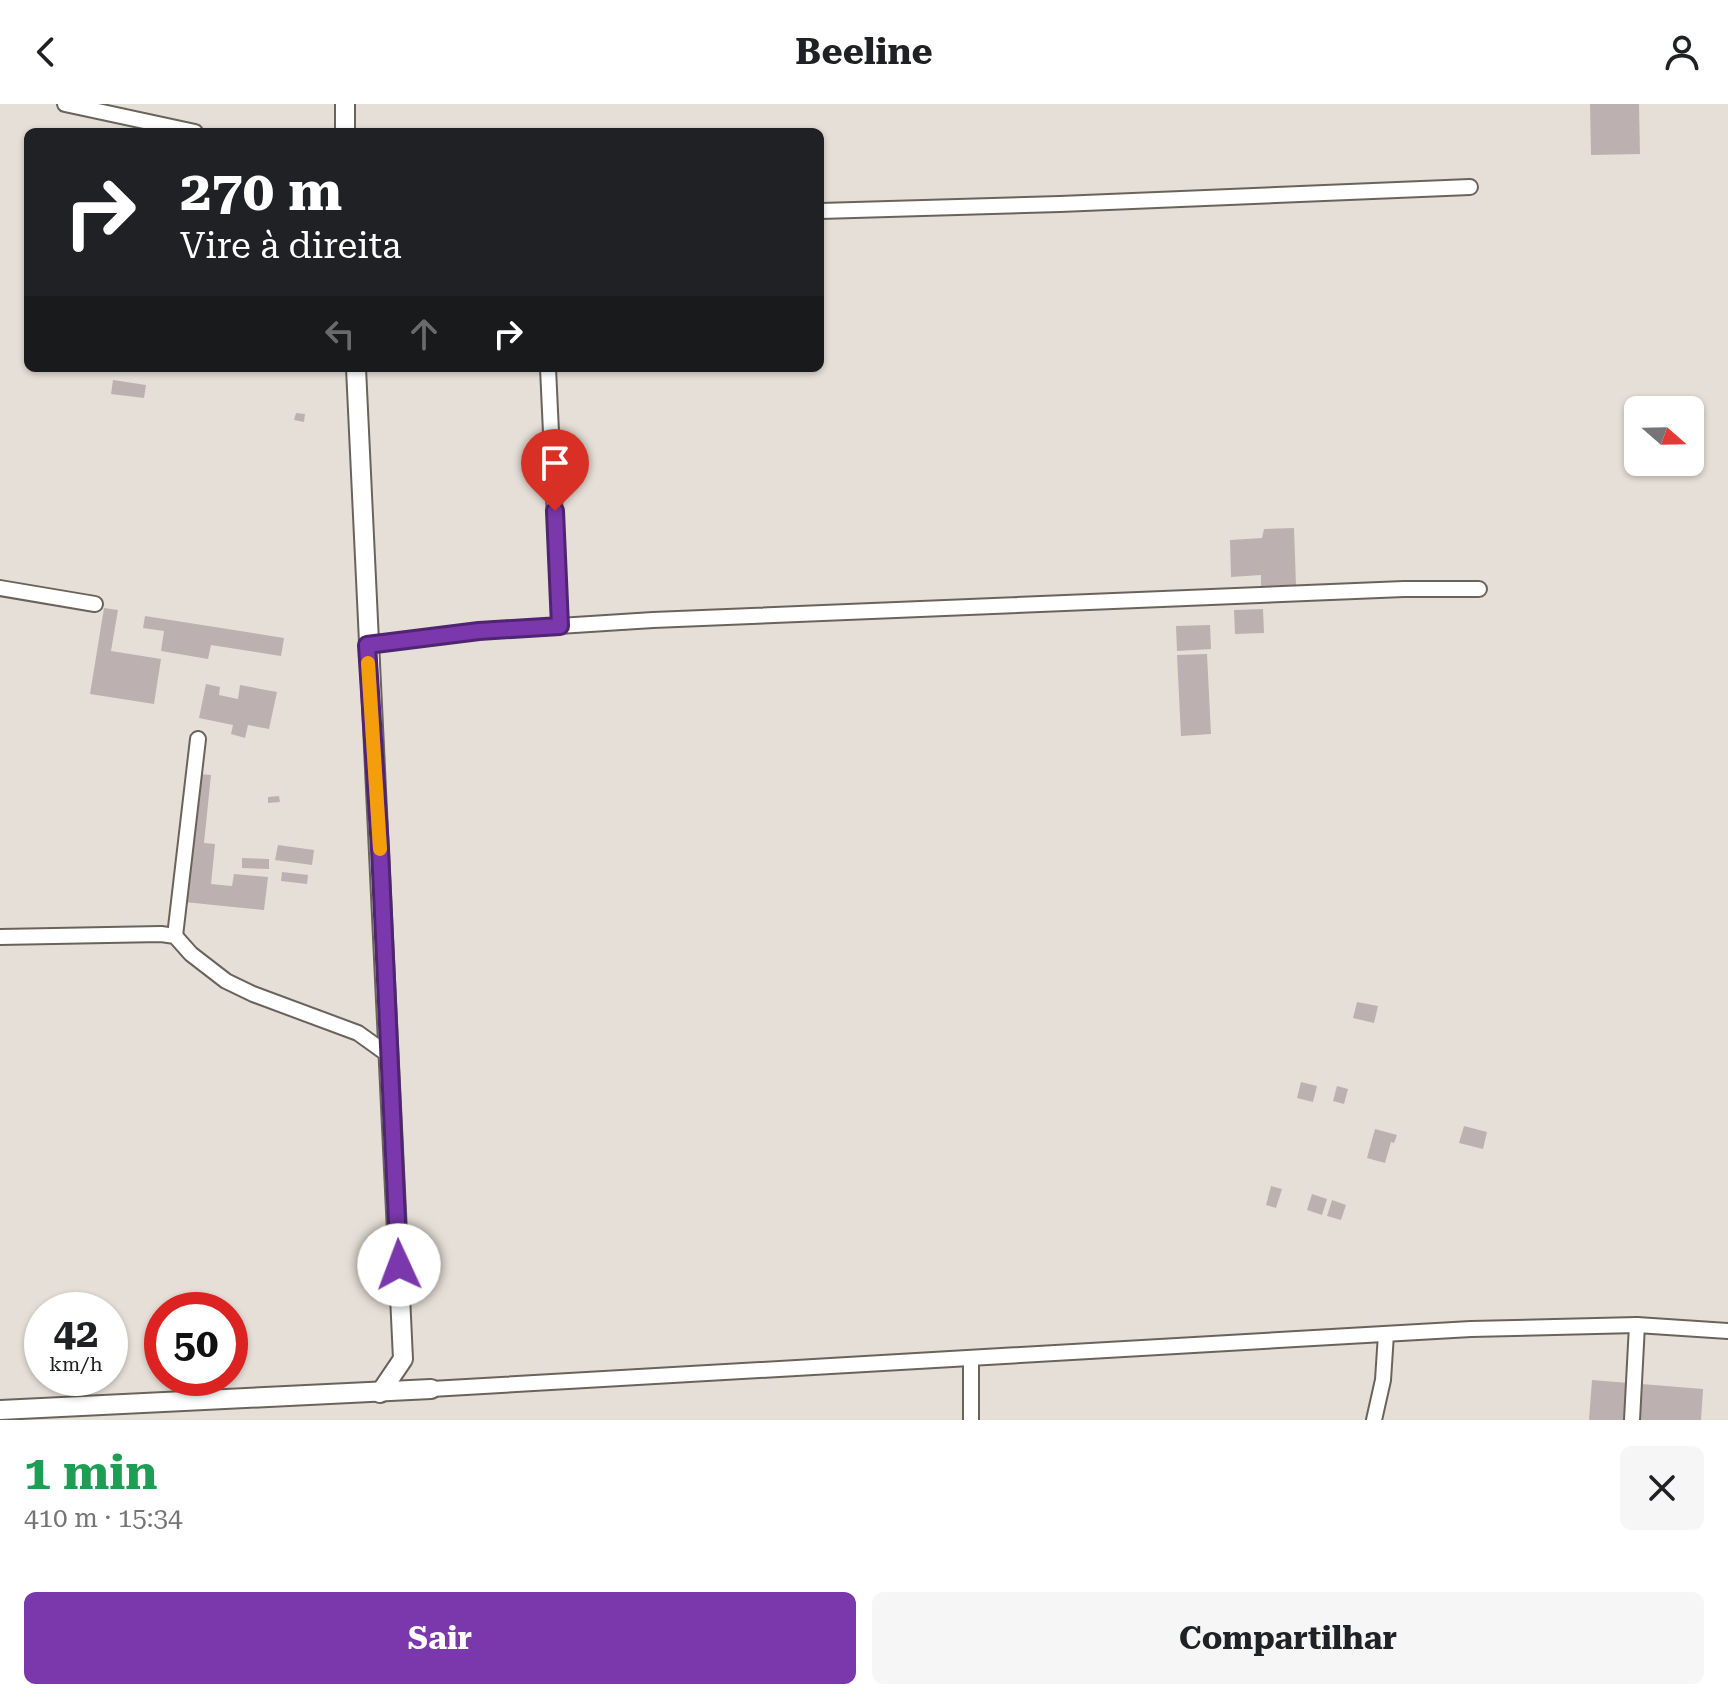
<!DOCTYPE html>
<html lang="pt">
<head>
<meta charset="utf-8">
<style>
	:root { --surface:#fff; --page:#f6f6f6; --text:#202124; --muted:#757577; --accent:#7a38ac }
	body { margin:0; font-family:"Roboto Serif",serif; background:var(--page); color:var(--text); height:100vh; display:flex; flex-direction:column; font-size:30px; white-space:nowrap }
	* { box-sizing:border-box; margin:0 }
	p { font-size:26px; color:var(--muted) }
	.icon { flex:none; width:44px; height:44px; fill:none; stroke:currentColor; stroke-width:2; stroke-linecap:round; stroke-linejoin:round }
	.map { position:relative; height:1316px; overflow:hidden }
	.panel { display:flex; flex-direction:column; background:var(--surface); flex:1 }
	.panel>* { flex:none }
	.top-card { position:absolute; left:24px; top:24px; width:800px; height:244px; border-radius:12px; box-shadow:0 2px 6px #0004; background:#202124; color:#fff; overflow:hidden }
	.needle { width:52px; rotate:110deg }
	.tools { position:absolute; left:1624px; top:292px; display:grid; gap:16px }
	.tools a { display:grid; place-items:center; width:80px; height:80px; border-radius:12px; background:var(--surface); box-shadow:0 2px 6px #0004; font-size:40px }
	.speed { position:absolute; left:24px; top:1188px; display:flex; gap:16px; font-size:40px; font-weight:700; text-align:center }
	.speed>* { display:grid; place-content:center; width:104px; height:104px; border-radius:50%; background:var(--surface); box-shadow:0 2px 6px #0004; line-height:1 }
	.speed small { font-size:20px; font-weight:400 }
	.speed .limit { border:12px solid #d22; background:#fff; color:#111 }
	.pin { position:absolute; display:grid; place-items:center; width:68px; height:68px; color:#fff; margin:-82px -34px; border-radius:50% 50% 50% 0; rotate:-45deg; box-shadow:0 0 8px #0007 }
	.pin .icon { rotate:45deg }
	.me { position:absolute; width:88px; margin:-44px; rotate:358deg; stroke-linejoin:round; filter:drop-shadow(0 0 6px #0008) }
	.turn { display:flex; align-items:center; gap:28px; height:168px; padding:0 24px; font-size:36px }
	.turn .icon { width:104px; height:104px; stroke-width:2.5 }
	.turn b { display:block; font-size:56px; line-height:68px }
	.lanes { display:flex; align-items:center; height:76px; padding:0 24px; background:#0003; justify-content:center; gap:40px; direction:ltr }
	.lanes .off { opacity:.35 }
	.round { display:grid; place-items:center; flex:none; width:84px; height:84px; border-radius:12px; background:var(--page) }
	.summary { display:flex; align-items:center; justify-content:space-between; height:136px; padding:0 24px }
	h1 { font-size:48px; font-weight:700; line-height:60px; color:#1e9e55 }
	.action { display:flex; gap:16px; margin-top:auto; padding:16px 24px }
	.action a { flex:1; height:92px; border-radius:12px; background:var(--accent); color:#fff; font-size:32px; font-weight:700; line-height:92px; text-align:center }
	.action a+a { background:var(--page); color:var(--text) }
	header { display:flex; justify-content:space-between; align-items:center; height:104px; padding:0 24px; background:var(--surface); font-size:36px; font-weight:700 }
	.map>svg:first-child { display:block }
</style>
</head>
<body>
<header><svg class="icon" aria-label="back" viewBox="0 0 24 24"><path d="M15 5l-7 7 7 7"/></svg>Beeline<svg class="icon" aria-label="person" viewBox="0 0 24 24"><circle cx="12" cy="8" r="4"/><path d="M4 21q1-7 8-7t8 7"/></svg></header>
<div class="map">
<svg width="1728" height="1316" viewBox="0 0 1728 1316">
	<rect width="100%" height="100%" fill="#e6dfd7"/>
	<g fill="#bcb1b0">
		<path d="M1590,0H1639L1640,50L1591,51Z"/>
		<path d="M113,276L146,281L144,294L111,290Z"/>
		<path d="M296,309L305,310L304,318L294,316Z"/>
		<path d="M1294,424L1296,481L1261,482V471L1231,473L1230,436L1262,434L1264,425Z"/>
		<path d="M104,504L118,506L111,547L161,555L154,600L90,590Z"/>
		<path d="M1263,505L1264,529L1235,530L1234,506Z"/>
		<path d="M145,512L284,534L281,552L211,541L208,555L161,547L164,527L143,524Z"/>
		<path d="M1210,521L1211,545L1177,547L1176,522Z"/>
		<path d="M1207,550L1211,630L1181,632L1177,551Z"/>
		<path d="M206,580L220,583L219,591L238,595L240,581L277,588L269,625L248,621L245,634L231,630L233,621L199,614Z"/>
		<path d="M199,670L211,671L204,739L215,740L211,780L232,782L234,770L268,773L264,806L184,798Z"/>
		<path d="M279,692L280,698L268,699V693Z"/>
		<path d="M278,741L314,746L312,761L275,756Z"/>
		<path d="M242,754L269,755V765L242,764Z"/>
		<path d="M282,768L308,771L307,780L281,777Z"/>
		<path d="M1357,898L1378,902L1374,919L1353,914Z"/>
		<path d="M1301,978L1317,982L1313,998L1297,994Z"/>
		<path d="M1337,982L1348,985L1344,1000L1333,997Z"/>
		<path d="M1464,1022L1487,1028L1483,1045L1459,1039Z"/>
		<path d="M1375,1025L1397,1031L1394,1039L1391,1038L1385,1059L1367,1054Z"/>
		<path d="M1271,1082L1282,1085L1276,1104L1266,1101Z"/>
		<path d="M1312,1090L1327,1095L1322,1111L1307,1106Z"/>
		<path d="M1332,1096L1346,1101L1341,1116L1327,1112Z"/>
		<path d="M1592,1276L1703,1285L1701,1316H1589Z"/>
	</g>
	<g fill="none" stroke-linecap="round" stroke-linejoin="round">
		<g stroke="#69635c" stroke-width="18">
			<g id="minor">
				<path d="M65,0L195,28"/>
				<path d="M820,107L1060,100L1470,83"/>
				<path d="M548,264L560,522"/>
				<path d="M0,484L95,500"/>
				<path d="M367,541L479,527L653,516L1404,485H1479"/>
				<path d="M175,832L198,635"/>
				<path d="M0,833L161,830L175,832L191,850L226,877L253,890L358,929L390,952"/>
				<path d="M971,1255V1316"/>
				<path d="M431,1285L1471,1225L1637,1221L1728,1227"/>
				<path d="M1374,1316L1383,1276L1386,1230"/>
				<path d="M1632,1316L1637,1221"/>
			</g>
		</g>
		<g stroke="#69635c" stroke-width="22">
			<g id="major">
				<path d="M345,0V28"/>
				<path d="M356,264L403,1255L380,1289"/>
				<path d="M0,1306L431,1285"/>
			</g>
		</g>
		<use href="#minor" stroke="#fff" stroke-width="14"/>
		<use href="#major" stroke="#fff" stroke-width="18"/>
	</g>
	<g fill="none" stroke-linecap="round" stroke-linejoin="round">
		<g stroke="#4f2470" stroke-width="20">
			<path id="route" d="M399,1161L380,745L367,541L479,527L560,522L555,407"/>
		</g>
		<use href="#route" stroke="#7a38ac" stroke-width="14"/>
		<path stroke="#f59e0b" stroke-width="14" d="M368,559L380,745"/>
	</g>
</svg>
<div class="tools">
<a><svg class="needle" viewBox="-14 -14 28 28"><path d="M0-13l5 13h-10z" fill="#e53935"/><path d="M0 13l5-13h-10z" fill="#757577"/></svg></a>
</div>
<div class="speed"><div>42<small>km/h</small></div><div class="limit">50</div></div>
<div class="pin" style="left:555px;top:407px;background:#d93025"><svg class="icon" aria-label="arrive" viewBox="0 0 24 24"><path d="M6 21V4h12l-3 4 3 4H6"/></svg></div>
<svg class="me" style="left:399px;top:1161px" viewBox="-20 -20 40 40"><circle r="19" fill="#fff"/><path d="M0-13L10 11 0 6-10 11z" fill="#7a38ac"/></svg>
<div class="top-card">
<div class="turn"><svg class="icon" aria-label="right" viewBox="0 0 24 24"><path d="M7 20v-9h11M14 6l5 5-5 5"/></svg><div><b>270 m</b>Vire à direita</div></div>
<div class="lanes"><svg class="icon off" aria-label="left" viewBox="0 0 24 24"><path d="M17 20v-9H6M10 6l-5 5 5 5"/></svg><svg class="icon off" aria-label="ahead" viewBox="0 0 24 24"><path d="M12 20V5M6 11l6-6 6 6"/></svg><svg class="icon" aria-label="right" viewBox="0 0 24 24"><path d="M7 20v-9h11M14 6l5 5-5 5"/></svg></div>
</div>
</div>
<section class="panel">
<div class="summary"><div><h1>1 min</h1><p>410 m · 15:34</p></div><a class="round"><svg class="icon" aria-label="close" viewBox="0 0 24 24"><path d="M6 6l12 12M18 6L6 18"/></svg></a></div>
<div class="action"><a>Sair</a><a>Compartilhar</a></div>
</section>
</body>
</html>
